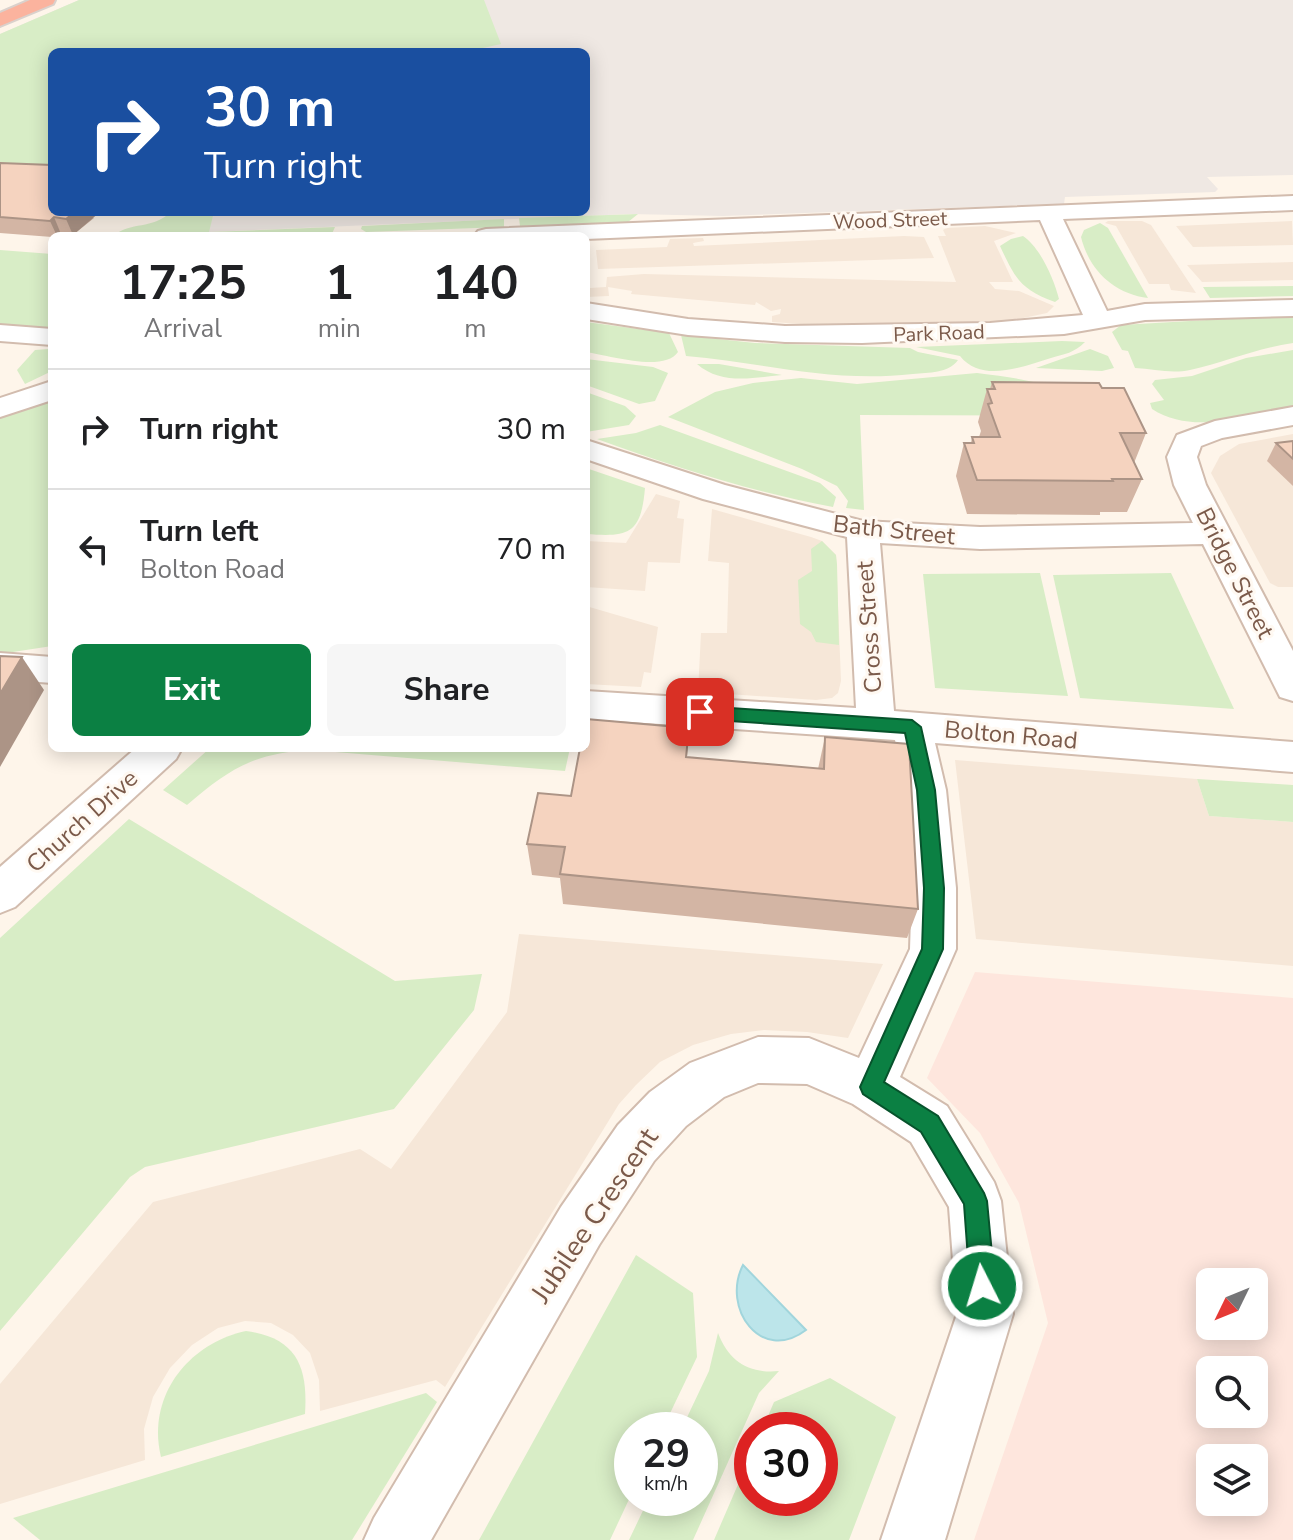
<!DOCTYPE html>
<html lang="en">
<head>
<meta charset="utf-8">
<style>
	:root { --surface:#fff; --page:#f6f6f6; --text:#202124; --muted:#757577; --line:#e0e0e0; --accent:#0b8043 }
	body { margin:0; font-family:"Nunito Sans",sans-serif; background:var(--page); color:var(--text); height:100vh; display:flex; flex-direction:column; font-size:30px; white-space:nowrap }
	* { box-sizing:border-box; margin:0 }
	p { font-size:26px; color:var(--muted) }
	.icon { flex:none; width:44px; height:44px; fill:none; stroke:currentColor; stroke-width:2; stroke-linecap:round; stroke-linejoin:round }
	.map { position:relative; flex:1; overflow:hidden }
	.details { position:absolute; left:48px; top:232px; width:542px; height:520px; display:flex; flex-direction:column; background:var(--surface); border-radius:12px; box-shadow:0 4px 20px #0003 }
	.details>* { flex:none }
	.banner { position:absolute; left:48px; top:48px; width:542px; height:168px; border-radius:12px; box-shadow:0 4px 20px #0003; background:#1a4fa0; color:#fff; overflow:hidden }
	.needle { width:52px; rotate:227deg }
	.fabs { position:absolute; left:1196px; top:1268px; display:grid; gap:16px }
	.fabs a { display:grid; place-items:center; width:72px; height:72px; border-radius:12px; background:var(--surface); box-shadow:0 4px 20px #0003; font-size:40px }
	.speed { position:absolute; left:614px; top:1412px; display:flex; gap:16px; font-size:40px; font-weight:700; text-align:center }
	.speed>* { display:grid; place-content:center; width:104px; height:104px; border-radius:50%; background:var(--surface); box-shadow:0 4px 20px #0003; line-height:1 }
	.speed small { font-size:20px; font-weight:400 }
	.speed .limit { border:12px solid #d22; background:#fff; color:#111 }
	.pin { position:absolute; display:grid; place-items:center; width:68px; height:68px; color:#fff; margin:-34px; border-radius:16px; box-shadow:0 4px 12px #0006 }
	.me { position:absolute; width:88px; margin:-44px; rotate:355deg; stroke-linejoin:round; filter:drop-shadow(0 0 6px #0008) }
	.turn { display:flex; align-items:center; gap:28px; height:168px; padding:0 24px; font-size:36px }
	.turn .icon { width:104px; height:104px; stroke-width:2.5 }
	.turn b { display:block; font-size:56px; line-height:68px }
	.eta { display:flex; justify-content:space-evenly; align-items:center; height:136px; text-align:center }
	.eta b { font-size:48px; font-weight:700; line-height:56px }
	.cta { display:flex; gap:16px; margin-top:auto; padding:16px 24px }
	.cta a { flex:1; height:92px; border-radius:12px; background:var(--accent); color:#fff; font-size:32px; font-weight:700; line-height:92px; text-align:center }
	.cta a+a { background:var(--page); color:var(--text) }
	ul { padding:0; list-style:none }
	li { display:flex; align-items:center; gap:24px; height:120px; padding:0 24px; border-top:2px solid var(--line) }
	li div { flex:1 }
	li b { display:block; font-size:30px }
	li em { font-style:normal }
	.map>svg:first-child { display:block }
</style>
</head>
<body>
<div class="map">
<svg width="1293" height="1540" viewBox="0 0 1293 1540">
	<rect width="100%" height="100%" fill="#fef5ea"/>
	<g fill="#f6e7d8">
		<path d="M1108,221H1142L1151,225L1196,293L1171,290L1169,284H1149L1116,226L1105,223Z"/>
		<path d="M1292,221L1293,245L1193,247L1176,226Z"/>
		<path d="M985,226L1016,233L994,241L1013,282H989L995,289L1019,291L1054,306L1047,313L1004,322L802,324L772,322V316L780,314L781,309L771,311L756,302L755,305L631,294L632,291L608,287L609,296L586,297V279L590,288L606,287L607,277L644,274L956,282L938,236H946L943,230L946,228Z"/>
		<path d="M904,236L924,237L934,258L598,269L596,250L667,247L670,239L703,238L704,241L693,243L694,246Z"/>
		<path d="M1293,262V280L1202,282L1187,265Z"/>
		<path d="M1293,434V587H1278L1270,583L1211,473L1220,456L1239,444Z"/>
		<path d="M656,494L680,501L677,518L684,519L680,563L648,562L645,591L586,587V541L626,543Z"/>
		<path d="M712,509L811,537L822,541L836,555L841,681L838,693L832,698L816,700L698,692L701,633H727L729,563L708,561Z"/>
		<path d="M586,606L658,627L651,673L644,672L641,687L586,684Z"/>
		<path d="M955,760L1197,779L1209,816L1293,822V966L976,939Z"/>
		<path d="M519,934L883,964L848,1038L807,1032L764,1030L731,1034L693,1045L660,1062L636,1085L619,1104L445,1387L436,1380L320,1411L319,1380L310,1353L293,1335L271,1323L245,1321L218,1328L192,1345L170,1368L153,1397L144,1429L145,1460L0,1504V1384L153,1202L360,1149L391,1169L507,1012Z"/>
	</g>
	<path fill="#fee6dd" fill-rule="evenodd" d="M975,972L1293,998V1540H974L1048,1323L1019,1203L980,1133L927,1078ZM1210,1282H1254V1326H1210ZM1210,1370H1254V1414H1210ZM1210,1458H1254V1502H1210Z"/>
	<path fill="#efe8e3" d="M79,0H1293V175L1207,177L1218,189L1215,192L1065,197L1064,204H1058L723,216L630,214L208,232L214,212H586V52H52L0,34Z"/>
	<g fill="#d8edc6">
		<path d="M79,0H484L501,44L465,52H52V177L0,175V34Z"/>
		<path d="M171,212H214L209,232L335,227L331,236H113C131,221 152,230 171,212Z"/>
		<path d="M638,214L628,222L520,226L519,218Z"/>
		<path d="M504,219V227L366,232L361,229L362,226Z"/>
		<path d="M1100,223L1108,228L1148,298C1114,294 1089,270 1081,237L1084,230Z"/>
		<path d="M1023,236C1040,247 1054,279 1059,299L1055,302C1020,289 1015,278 1000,246L1011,239Z"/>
		<path d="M0,250L52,254V328L0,326Z"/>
		<path d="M1293,286V296L1210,298L1203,287Z"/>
		<path d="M1293,315V343C1257,348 1225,362 1190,370C1171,374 1154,369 1135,368L1128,351L1122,350L1112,332L1121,325Z"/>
		<path d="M586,322L669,333L678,352C664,373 608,355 586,352Z"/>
		<path d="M681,335L755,343L910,348L918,352L958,360C948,374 929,372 913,374C830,383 767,363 686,356Z"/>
		<path d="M1062,341L1085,342C1074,353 1065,354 1051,358C1024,366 982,384 960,356L916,347Z"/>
		<path d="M49,349L52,351V371L25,384L17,370L35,350Z"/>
		<path d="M1090,349L1108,356L1114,368L1102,371L1036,368Z"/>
		<path d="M1293,350V406C1247,415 1194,436 1152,409L1150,403L1164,400L1152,384L1155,380L1192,376L1246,358Z"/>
		<path d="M586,359L653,367L668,373L655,401L639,404L586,385Z"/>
		<path d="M697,364H719L782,375C752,378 721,385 697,364Z"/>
		<path d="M977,373C1036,380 1063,386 1114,416L860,415L864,510L846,508L848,501L837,486L802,469L668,417L715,392L753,383L801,378L857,384Z"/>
		<path d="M586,392L625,406L636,416L629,425L586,432Z"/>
		<path d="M52,400V646L0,654V417Z"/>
		<path d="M660,425L820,483L836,497L833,507C752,492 675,467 597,439L636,433Z"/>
		<path d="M586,468L645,488C641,535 628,537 586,534Z"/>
		<path d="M822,541L836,555L837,564L839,645L816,642L811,632L800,624L798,580L812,571L811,549Z"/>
		<path d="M1040,573L1068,696L935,688L923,574Z"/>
		<path d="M1171,573L1234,709L1080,698L1053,575Z"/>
		<path d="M210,748H570L565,771L311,750C254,753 229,769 187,805L163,790Z"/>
		<path d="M1197,779L1293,785V822L1209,816Z"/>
		<path d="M129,819L395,981L482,974L474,1010L394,1109L145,1167L130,1177L0,1331V938Z"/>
		<path d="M636,1255L693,1293L697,1357L662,1430H632V1493L610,1540H479Z"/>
		<path d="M246,1331C297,1338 308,1367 305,1414L161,1457C146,1396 189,1343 246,1331Z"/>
		<path d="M718,1333C729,1361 748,1374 779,1371L759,1393L693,1540H629L649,1498H700V1430H681L709,1371Z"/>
		<path d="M830,1378L896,1417L849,1540H714L752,1452V1498H820V1430H762L774,1402Z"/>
		<path d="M426,1393L437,1402L352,1540H40L13,1518Z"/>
	</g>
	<path fill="#bce5ea" stroke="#a1d5dc" stroke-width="2" d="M743,1265L806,1330C761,1364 721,1308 743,1265Z"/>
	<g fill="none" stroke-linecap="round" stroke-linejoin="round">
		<g stroke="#d2bcae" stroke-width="4">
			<g id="minor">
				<path d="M1293,196V210L1063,219L1107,311L1145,304L1293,300V316L1145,320L1064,334L862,343L785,342L688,335L586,319V303L688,319L785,326L990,323L1083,315L1040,220L586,239V236H474L478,231L486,229Z"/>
				<path d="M0,325L52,329V345L0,341Z"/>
				<path d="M52,381V400L0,417V398Z"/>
				<path d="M1293,407V425L1222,438L1201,446L1197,457L1206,485L1293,651V701L1280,697L1203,544L980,549L880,543L894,711L1293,742V772L935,743L946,790L956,888V949L900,1077L947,1106L994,1182L1001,1201L1013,1314L945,1540H881L957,1314L949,1207L911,1142L853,1104L807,1084L758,1083L724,1097L686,1126L654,1161L599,1245L431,1540H364L374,1518L561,1207L618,1125L650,1092L690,1063L758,1037L809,1038L859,1058L910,949L912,888L906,790L895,740L586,719V691L856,708L847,537L703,499L586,459V440L725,485L863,521L980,527L1193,523L1174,485L1167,457L1177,435L1215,421Z"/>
				<path d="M0,653L52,657V683L0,679Z"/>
				<path d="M136,748H182L176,759L15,907L0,913V867Z"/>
			</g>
		</g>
		<g stroke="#dad1cc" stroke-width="4">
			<path id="highway" d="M30,0H55L53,4L0,26V13Z"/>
		</g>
		<use href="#minor" fill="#fff" fill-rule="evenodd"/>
		<use href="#highway" fill="#fbb39e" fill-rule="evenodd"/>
	</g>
	<g fill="#d3b5a4">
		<path d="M0,163L94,218L73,235L61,234L58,236L52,237L0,233Z"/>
		<path d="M992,382L1102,388L1146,433L1134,463L1142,479L1127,512H1100V515L967,514L956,476L964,443H971L972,437H979L981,431L978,422L987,389H990Z"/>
		<path d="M1293,441V486L1267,461L1276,443Z"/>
		<path d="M689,728L687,757L818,769L825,737L918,909L907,938L563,904L560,878L532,875L527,844L571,796Z"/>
	</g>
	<g fill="#ac9486">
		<path d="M75,212H100L73,235L66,219Z"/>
		<path d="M54,217L61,234L58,236H57L50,221Z"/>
		<path d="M22,657L44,690L0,767V694Z"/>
	</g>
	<g fill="#f5d3bf" stroke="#ac9486" stroke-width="2">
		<path d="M0,163L52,165V212H75L66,219L54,217L50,221L0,217Z"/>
		<path d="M992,382L1099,383L1102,388H1124L1146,433H1120L1142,479H1112L1113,481L977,480L964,443H974L972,437H1000L988,404L992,403L987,389H995Z"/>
		<path d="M1293,441V459L1276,443Z"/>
		<path d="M0,656L22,657L0,694Z"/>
		<path d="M586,719L689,728L686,757L824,769L825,737L909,744L918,909L560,874L565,847L527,844L538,793L571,796L580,748H586Z"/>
	</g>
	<path fill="#0b8043" stroke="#07532c" stroke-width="2" d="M700,706L912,720L921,727L935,790L944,888L943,949L884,1082L938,1116L984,1193L987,1201L995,1286L991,1295L982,1298L973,1295L970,1286L964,1204L921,1132L863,1094L860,1087L922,949L924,888L917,790L905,733L700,719L691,712Z"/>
	<g text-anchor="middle" stroke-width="6" stroke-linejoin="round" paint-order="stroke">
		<g font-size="20" fill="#7b5a4a" stroke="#fff9f2">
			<text transform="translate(890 220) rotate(-2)" y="7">Wood Street</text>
			<text transform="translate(939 333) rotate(-2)" y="7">Park Road</text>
		</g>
		<g font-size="24" fill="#7b5a4a" stroke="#fff9f2">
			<text transform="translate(894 530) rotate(6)" y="8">Bath Street</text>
			<text transform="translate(1235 573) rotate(63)" y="8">Bridge Street</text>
			<text transform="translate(869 627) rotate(-94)" y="8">Cross Street</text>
			<text transform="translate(1011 735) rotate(5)" y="8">Bolton Road</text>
			<text transform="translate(82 821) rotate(-42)" y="8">Church Drive</text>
		</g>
		<g font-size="28" fill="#7b5a4a" stroke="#fff9f2">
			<text transform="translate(594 1215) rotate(-56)" y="10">Jubilee Crescent</text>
		</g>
	</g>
</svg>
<div class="fabs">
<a><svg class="needle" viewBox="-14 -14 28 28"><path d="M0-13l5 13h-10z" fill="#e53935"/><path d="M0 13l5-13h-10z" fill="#757577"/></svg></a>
<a><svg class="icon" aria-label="search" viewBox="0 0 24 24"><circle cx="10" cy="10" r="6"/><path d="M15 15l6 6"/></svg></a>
<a><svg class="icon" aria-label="layers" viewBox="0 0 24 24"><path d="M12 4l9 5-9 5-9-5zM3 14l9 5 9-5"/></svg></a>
</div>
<div class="speed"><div>29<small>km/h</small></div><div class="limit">30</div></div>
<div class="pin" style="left:700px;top:712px;background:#d93025"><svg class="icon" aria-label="arrive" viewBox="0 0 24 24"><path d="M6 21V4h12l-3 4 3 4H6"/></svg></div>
<svg class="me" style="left:982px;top:1286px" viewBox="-20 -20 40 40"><circle r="17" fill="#0b8043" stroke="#fff" stroke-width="3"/><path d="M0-11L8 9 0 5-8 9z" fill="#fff"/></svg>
<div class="banner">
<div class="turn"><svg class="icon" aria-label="right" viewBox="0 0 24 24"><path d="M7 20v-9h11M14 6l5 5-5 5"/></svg><div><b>30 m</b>Turn right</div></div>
</div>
<section class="details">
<div class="eta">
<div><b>17:25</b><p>Arrival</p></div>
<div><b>1</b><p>min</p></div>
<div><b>140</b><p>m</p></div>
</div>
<ul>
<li><svg class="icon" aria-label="right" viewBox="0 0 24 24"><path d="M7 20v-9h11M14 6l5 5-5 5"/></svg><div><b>Turn right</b></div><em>30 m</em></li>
<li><svg class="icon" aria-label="left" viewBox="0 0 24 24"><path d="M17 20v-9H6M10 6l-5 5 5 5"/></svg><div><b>Turn left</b><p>Bolton Road</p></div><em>70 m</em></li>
</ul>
<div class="cta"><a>Exit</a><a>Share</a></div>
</section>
</div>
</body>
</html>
